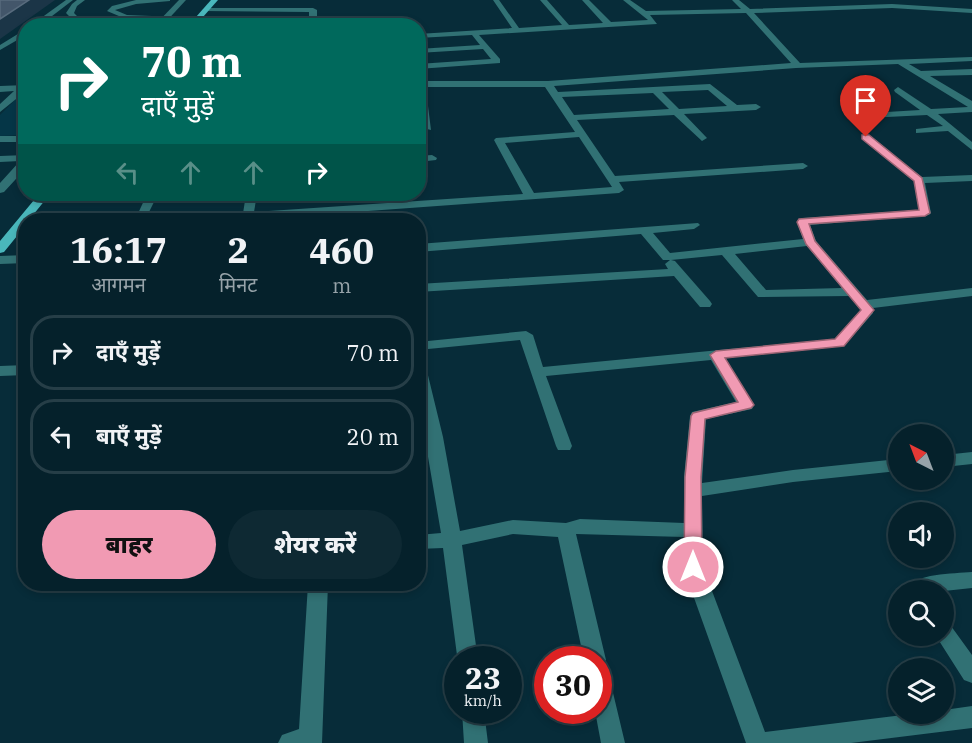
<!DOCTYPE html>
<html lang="hi">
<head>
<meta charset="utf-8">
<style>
	:root { --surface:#05212b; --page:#0e2933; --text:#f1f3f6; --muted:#97a3a9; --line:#263e47; --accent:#f19ab3 }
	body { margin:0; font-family:"IBM Plex Serif","Noto Sans Devanagari",serif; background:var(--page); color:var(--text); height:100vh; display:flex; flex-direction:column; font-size:22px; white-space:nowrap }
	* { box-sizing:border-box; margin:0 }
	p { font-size:20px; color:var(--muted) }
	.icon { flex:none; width:33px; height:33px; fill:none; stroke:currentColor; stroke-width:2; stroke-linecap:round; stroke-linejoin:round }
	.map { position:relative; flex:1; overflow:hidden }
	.panel { position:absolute; left:18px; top:213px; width:408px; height:378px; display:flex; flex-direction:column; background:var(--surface); border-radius:24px; box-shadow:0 3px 9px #0003,0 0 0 2px var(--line) }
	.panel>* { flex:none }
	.top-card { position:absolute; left:18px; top:18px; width:408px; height:183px; border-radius:24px; box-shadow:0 3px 9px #0003,0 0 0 2px var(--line); background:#00695c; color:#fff; overflow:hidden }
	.needle { width:39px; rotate:318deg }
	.fabs { position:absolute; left:888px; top:424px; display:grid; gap:12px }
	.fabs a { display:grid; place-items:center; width:66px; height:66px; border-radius:50%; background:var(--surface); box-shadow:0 3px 9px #0003,0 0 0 2px var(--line); font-size:30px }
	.speed { position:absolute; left:444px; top:646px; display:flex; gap:12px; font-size:30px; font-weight:700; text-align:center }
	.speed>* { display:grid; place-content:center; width:78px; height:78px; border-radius:50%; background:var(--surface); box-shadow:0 3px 9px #0003,0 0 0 2px var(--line); line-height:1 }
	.speed small { font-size:15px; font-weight:400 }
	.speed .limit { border:9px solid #d22; background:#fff; color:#111 }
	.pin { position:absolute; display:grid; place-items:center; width:51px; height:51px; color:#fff; margin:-62px -26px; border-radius:50% 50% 50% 0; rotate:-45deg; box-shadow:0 0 6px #0007 }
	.pin .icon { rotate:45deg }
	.me { position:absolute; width:66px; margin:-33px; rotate:0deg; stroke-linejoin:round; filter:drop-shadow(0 0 4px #0008) }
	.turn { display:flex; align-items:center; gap:21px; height:126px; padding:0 24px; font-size:27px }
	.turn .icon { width:78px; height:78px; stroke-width:2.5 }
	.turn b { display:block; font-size:42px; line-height:51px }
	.lanes { display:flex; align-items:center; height:57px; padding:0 24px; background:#0003; justify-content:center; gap:30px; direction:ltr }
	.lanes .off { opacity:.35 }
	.eta { display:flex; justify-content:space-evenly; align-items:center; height:102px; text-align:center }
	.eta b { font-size:36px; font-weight:800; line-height:42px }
	.action { display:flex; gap:12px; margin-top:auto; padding:12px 24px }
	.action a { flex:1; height:69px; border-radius:36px; background:var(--accent); color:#111; font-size:24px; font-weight:800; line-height:69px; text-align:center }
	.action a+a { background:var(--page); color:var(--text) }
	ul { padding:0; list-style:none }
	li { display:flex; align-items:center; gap:18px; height:75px; margin:0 12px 9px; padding:0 12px; border:3px solid var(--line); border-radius:24px }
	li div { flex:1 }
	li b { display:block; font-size:22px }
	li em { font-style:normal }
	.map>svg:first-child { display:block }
</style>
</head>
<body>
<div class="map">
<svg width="972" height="743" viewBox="0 0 972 743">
	<rect width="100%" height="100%" fill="#072c39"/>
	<path fill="#053647" d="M25,90V135L0,136V115Z"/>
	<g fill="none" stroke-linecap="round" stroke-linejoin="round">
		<g fill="#317174" fill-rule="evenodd">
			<path d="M66,0H73L39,26H30Z"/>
			<path d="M77,0H85L77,6L74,13L87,26H79L66,13L72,4Z"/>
			<path d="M136,0H170V1L136,4L115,10L127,15L152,16L149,20L126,19L107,11L112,6Z"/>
			<path d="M179,0H186L162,26H154Z"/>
			<path d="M493,0H499L519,28L562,25L540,0H547L569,25L603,23L582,0H589L611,22L648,20L623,0H630L646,11L741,9L732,0H739L750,9L892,4L972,9V13L892,8L754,13L800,63L972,57V61L909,64L921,71L972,69V75L930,76L972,101V112L938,114L972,142V150L948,131L916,133V129L943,126L927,115L867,118L865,116L870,113L920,110L895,92L894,90L898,87L931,109L968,107L898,64L796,68L554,86L558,92L710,84L737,105L756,104L761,107L756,110L684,114L707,138L702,141L674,115L577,120L615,176L803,163L808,166L803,169L619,182L624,190L619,193L242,220L246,194H257L254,212L523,194L494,140L496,138L575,132L545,87H418V81H548L791,63L746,13L650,15L657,24L479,35L500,59V63L418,69V64L491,59L483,49L418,53V49L480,45L472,35L418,38V34L512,28ZM708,90L727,106L679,109L662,92ZM653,93L669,109L574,115L562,97ZM579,137L612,187L534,193L505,143Z"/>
			<path d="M205,8H313L317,10V20L385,16L393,26H386L383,20L313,24L309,22V12L203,11Z"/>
			<path d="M26,29V35L0,50V45Z"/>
			<path d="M26,85V91L0,112V104L14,91L0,92V86Z"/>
			<path d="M418,95L427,98L431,130L423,128Z"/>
			<path d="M866,134L922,177L972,175V181L925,183L931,213L929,215L810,225L816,241L867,300L972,288V296L873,308V313L844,346L725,358L754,405L752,409L706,419L702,483L793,470L898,459V471L793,482L702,496L703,567L765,732L911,714H944V710L972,706V728L851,743H746L683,567L684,537L576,534L606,660L601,667L606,669L609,676L625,743H601L595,711H598V660H584L558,537L513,534L462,545L478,660H458V663L443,548L418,549V535L441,533L418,398V359L425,363L443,437L460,531L513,520L566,523L580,519L684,523V477L690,416L692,412L736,402L711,360L546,376L572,446L570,450H558L556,446L520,340L418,350V342L526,331L533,335L543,367L835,339L861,310L849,296L758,297L722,255L671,260L675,261L710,301L712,304L710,307H700L674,276L418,292V284L668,269L665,264L670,260H663L641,234L418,252V244L698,223L700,225L694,229L653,233L670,253L803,239L797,222L803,218L919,210L914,181L863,139V135ZM807,246L842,288L766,290L735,254Z"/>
			<rect x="0" y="136" width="26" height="6"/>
			<path d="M26,155V168L4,192L0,193V183L20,161L0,162V156Z"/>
			<path d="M432,155L437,158L436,160L418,162V156Z"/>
			<path d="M147,194H158L145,220H135Z"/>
			<path d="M26,255V263L0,264V256Z"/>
			<path d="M26,365V375L0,376V366Z"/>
			<path d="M972,452V464L944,467V455Z"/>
			<path d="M972,572V588L944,591H905C915,572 953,574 972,572Z"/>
			<path d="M308,584H328L322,743H278L282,735L299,729Z"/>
			<path d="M944,623L951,626L972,655V683L964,680L936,636H944Z"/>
			<path d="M462,711H484L488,743H464Z"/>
		</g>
		<g fill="#4ab7bc" fill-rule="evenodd">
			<path d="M211,0H218L195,26H188Z"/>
			<path d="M39,194H50L29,220H26V225L4,252L0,253V241Z"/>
		</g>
	</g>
	<path fill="#1b3547" d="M29,0H55L0,39V19Z"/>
	<path fill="#43566a" stroke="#586b7d" stroke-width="1.5" d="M0,0H29L0,19Z"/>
	<path fill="#f19ab3" stroke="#9d6474" stroke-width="1.5" d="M862,135H869L922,178L930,213L925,216L809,224L815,241L874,310L844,346L725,358L754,405L751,408L705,419L701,477L702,567L699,572L693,574L687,572L684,567L685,477L691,416L693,413L738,402L710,355L716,351L835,339L861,310L806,244L797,222L799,219L919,210L914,181L862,139Z"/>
</svg>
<div class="fabs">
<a><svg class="needle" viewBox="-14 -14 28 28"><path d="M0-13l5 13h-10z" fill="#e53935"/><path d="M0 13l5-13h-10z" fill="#97a3a9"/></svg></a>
<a><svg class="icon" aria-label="sound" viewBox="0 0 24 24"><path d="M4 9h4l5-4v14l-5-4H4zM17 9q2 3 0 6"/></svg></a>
<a><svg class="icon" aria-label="search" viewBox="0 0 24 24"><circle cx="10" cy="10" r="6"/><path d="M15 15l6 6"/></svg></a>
<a><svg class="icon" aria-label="layers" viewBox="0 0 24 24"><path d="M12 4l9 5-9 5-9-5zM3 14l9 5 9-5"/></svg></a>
</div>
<div class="speed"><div>23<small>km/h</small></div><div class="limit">30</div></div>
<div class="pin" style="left:866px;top:137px;background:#d93025"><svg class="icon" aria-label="arrive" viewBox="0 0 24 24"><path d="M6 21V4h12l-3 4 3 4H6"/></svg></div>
<svg class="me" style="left:693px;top:567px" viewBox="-20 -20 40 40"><circle r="17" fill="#f19ab3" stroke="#fff" stroke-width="3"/><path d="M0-11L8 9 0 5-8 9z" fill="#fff"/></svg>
<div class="top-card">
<div class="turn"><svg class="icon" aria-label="right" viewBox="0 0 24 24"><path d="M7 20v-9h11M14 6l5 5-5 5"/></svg><div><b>70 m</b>दाएँ मुड़ें</div></div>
<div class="lanes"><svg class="icon off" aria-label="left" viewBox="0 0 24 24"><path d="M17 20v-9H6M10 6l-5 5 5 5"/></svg><svg class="icon off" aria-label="ahead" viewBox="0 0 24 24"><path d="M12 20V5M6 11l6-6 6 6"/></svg><svg class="icon off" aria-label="ahead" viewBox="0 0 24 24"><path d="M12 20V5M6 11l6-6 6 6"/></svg><svg class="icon" aria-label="right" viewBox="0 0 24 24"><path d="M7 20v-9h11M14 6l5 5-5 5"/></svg></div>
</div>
<section class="panel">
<div class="eta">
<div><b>16:17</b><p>आगमन</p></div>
<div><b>2</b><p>मिनट</p></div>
<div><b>460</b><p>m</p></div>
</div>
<ul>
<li><svg class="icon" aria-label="right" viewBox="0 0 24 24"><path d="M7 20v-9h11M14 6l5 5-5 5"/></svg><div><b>दाएँ मुड़ें</b></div><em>70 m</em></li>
<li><svg class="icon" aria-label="left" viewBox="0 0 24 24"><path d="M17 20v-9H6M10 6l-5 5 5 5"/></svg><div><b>बाएँ मुड़ें</b></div><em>20 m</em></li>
</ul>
<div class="action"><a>बाहर</a><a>शेयर करें</a></div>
</section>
</div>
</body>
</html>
